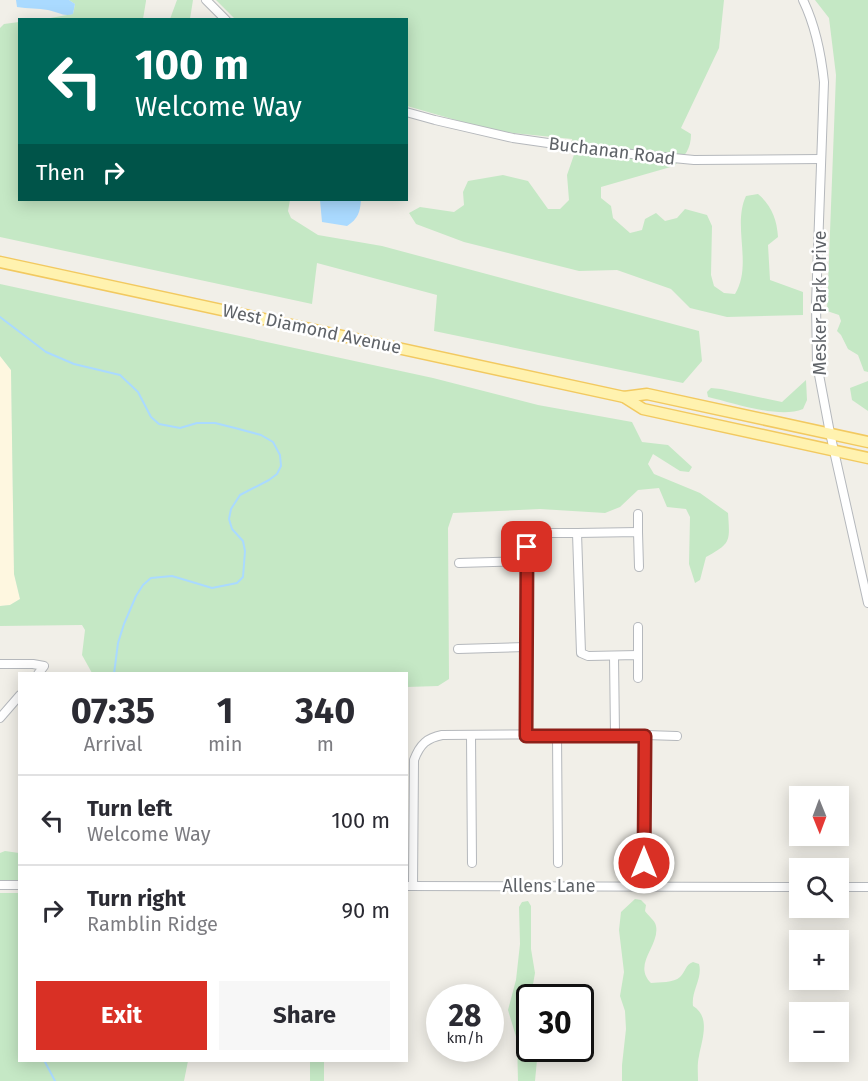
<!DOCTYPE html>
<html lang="en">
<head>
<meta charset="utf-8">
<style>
	:root { --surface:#fff; --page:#f7f7f7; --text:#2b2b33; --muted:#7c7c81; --line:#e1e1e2; --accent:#d93025 }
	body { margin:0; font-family:"Fira Sans",sans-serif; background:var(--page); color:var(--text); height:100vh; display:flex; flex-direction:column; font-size:22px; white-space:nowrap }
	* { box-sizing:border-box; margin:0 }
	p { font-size:20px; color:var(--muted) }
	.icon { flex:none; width:33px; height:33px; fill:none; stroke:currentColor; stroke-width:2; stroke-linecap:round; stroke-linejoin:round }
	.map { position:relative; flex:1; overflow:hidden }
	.details { position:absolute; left:18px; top:672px; width:390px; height:390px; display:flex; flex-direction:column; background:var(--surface); border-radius:0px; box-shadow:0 3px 15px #0003 }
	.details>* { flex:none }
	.banner { position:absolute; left:18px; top:18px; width:390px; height:183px; border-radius:0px; box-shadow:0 3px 15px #0003; background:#00695c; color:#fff; overflow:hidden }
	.needle { width:39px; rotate:179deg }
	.buttons { position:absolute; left:789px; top:786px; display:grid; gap:12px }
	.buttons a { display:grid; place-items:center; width:60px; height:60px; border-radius:0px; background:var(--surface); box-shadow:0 3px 15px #0003; font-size:30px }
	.speed { position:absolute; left:426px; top:984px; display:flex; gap:12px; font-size:30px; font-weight:700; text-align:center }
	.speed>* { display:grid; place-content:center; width:78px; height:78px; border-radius:50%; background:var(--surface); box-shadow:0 3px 15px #0003; line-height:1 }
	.speed small { font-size:15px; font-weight:400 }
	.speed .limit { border:3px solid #111; border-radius:9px; background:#fff; color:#111 }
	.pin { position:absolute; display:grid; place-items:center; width:51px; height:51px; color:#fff; margin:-26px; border-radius:12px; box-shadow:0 3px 9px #0006 }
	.me { position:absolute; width:66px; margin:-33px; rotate:0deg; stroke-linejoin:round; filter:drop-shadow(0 0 4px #0008) }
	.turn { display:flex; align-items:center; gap:21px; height:126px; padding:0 18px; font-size:27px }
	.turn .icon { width:78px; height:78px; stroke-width:2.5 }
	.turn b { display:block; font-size:42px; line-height:51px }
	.then { display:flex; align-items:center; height:57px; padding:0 18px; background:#0003; gap:12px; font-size:22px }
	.eta { display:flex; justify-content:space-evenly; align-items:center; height:102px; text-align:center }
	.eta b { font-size:36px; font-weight:700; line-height:42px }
	.primary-button { display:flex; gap:12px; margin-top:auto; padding:12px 18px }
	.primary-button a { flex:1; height:69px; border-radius:0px; background:var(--accent); color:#fff; font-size:24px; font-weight:700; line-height:69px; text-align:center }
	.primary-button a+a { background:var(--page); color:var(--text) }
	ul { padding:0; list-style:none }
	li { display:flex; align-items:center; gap:18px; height:90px; padding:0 18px; border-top:2px solid var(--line) }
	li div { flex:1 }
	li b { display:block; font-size:22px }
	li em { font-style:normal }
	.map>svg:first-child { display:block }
</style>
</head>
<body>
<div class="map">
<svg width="868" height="1081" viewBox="0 0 868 1081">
	<rect width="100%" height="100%" fill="#f1efe8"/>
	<path fill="#fef7e0" d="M0,356L11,370L14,574L20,599L10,605L0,606Z"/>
	<g fill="#c5e8c5">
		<path d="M69,0H146V1L143,19L39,20L73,14L75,4Z"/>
		<path d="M177,0H193L190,19H170Z"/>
		<path d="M216,0H724L719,48L681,128L691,134C691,149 685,156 674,166L601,187V198L611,206L613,218L630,233L642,230L645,219L656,213L665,221L677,218L685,209L707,215L712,226L711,275L714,286L724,293L735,294C753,265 732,226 746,196L758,194C771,205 777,219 778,237L768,245L770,280L803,292V315L727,317L690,308L671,289L617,270L579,271L464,242L416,224L409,213L420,207L454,212L464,205L463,192L468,181L503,175L528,181L548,209H560L569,200L567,175L575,152L572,139L494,131L407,106L406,20L235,19Z"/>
		<path d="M815,0H868V372L864,371L858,355L848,349L841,335L837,331L841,321L839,315L827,311L836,75L829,18Z"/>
		<path d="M19,22L20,200H290L288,211L291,218L318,235L382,246L699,331L702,361L683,383L434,331L437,295L317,263L312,304L0,237V28L4,24Z"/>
		<path d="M0,284L433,378L538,405L632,422L642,442L668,445L692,467L689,472L680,471L653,454L648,464L654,474L700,493L728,513C730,542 731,543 706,557L700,580L695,583L689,564L690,517L686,509L667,507L659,488L638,490L620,507L605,513L540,509L453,513L448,528L449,679L438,686L407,687L406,674L92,673L82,655L85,630L82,625L0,626V606L10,605L20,599L14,574L11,370L0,356Z"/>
		<path d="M806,380L807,400L803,409C779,419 734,403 708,397L707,392L711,388L721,389L782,402Z"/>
		<path d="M868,381V411L852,400L850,388Z"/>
		<path d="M5,851L19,853V881L0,880V853Z"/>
		<path d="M0,893H19L20,1060L188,1061L184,1081H0Z"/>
		<path d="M635,899L641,900L646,905L645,911C648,916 655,920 656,926C660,946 632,964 651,983C659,982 674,983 680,977C686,971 685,965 693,962L699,964C703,978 691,991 693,1006C711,1017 702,1039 699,1056C697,1064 698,1073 698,1081H622V1065L626,1029L625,1011L620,996L624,972L619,930L621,912Z"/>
		<path d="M528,901L531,906V949L535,973L532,990L535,997L530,998V1048L538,1049L535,1081H518L517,1040L508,1010L516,980L520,944L519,907L522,902Z"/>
		<rect x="310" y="1061" width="14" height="20"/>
	</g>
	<g fill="#aadaff">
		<path d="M16,0H69L75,4L73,14C64,17 58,12 48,10C38,8 28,9 17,7Z"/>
		<path d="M320,200H361C360,212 358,219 347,226L322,222Z"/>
	</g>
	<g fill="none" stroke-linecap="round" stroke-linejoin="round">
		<g stroke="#aadaff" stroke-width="2">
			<path d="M0,317L46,352L74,364L120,375L138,392L151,417L159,424L180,428L197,423H215L235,428L261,435L273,442L280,455L281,466L277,474L269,480L240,495L231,509L229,519L232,529L243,541L245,551L243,577L237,583L212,588L172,576L151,578L143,585L136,596L124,624L118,643L114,674"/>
			<path d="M44,1060L55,1081"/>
		</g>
		<g stroke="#b5b8bc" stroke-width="10">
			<g id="minor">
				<path d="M206,0L226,20"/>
				<path d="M803,0C816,27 821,53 824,82L816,304L817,364L830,433L868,603"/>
				<path d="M406,112L435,120L513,138L611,152L694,160L821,159"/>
				<path d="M638,532V514"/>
				<path d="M459,563L526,561"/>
				<path d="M458,649L526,647"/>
				<path d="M638,655V627"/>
				<path d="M614,656L615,734"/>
				<path d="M0,664H33L44,666L38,674"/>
				<path d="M638,678V655L588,656L581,653L577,533L638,532L639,567"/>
				<path d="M0,718L20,695"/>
				<path d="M557,734L558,863"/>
				<path d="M471,735L472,863"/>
				<path d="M526,736L528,533H577"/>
				<path d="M644,863L645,736"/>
				<path d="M0,885H20"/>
				<path d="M406,886L800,887"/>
				<path d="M413,886L414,760C420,744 427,738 442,735L615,734L677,736"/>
				<path d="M838,887H868"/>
			</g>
		</g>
		<g stroke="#f2c960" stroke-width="13">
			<g id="major">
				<path d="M0,262L624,397L647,394L868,442"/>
				<path d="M624,397L643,409L868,458"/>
			</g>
		</g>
		<use href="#minor" stroke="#fff" stroke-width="8"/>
		<use href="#major" stroke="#fff2af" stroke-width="10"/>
	</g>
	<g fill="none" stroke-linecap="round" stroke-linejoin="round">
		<g stroke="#8d1f18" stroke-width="15">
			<path id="route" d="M527,547L526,736H645L644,863"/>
		</g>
		<use href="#route" stroke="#d93025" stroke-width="10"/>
	</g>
	<g text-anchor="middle" stroke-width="5" stroke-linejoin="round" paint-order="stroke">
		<g font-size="18" fill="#5f6368" stroke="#fff">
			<text transform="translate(612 151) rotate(7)" y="6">Buchanan Road</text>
			<text transform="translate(820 303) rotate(-90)" y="6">Mesker Park Drive</text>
			<text transform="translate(312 329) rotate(12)" y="6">West Diamond Avenue</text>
			<text x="549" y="892">Allens Lane</text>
		</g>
	</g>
</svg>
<div class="buttons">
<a><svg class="needle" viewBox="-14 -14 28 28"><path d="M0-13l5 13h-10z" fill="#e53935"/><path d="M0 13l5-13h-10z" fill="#7c7c81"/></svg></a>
<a><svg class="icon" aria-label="search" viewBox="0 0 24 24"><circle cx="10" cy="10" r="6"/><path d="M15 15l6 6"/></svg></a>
<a>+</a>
<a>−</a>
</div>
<div class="speed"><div>28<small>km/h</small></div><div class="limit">30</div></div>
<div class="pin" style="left:527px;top:547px;background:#d93025"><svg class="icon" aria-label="arrive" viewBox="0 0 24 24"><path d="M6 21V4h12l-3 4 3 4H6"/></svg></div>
<svg class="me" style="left:644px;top:863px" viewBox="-20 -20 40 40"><circle r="17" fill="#d93025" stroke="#fff" stroke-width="3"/><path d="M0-11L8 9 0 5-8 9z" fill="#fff"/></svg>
<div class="banner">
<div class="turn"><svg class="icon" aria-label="left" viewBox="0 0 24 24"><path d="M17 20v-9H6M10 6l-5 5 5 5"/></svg><div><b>100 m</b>Welcome Way</div></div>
<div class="then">Then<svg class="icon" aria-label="right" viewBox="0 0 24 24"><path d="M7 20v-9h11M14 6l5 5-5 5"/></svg></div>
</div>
<section class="details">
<div class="eta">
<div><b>07:35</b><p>Arrival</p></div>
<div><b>1</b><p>min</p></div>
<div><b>340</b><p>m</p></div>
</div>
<ul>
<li><svg class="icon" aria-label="left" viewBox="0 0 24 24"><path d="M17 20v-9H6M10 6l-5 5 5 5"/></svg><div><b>Turn left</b><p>Welcome Way</p></div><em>100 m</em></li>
<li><svg class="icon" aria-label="right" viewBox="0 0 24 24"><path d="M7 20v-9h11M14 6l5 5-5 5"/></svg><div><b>Turn right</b><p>Ramblin Ridge</p></div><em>90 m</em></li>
</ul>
<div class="primary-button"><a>Exit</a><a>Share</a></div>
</section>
</div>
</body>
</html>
